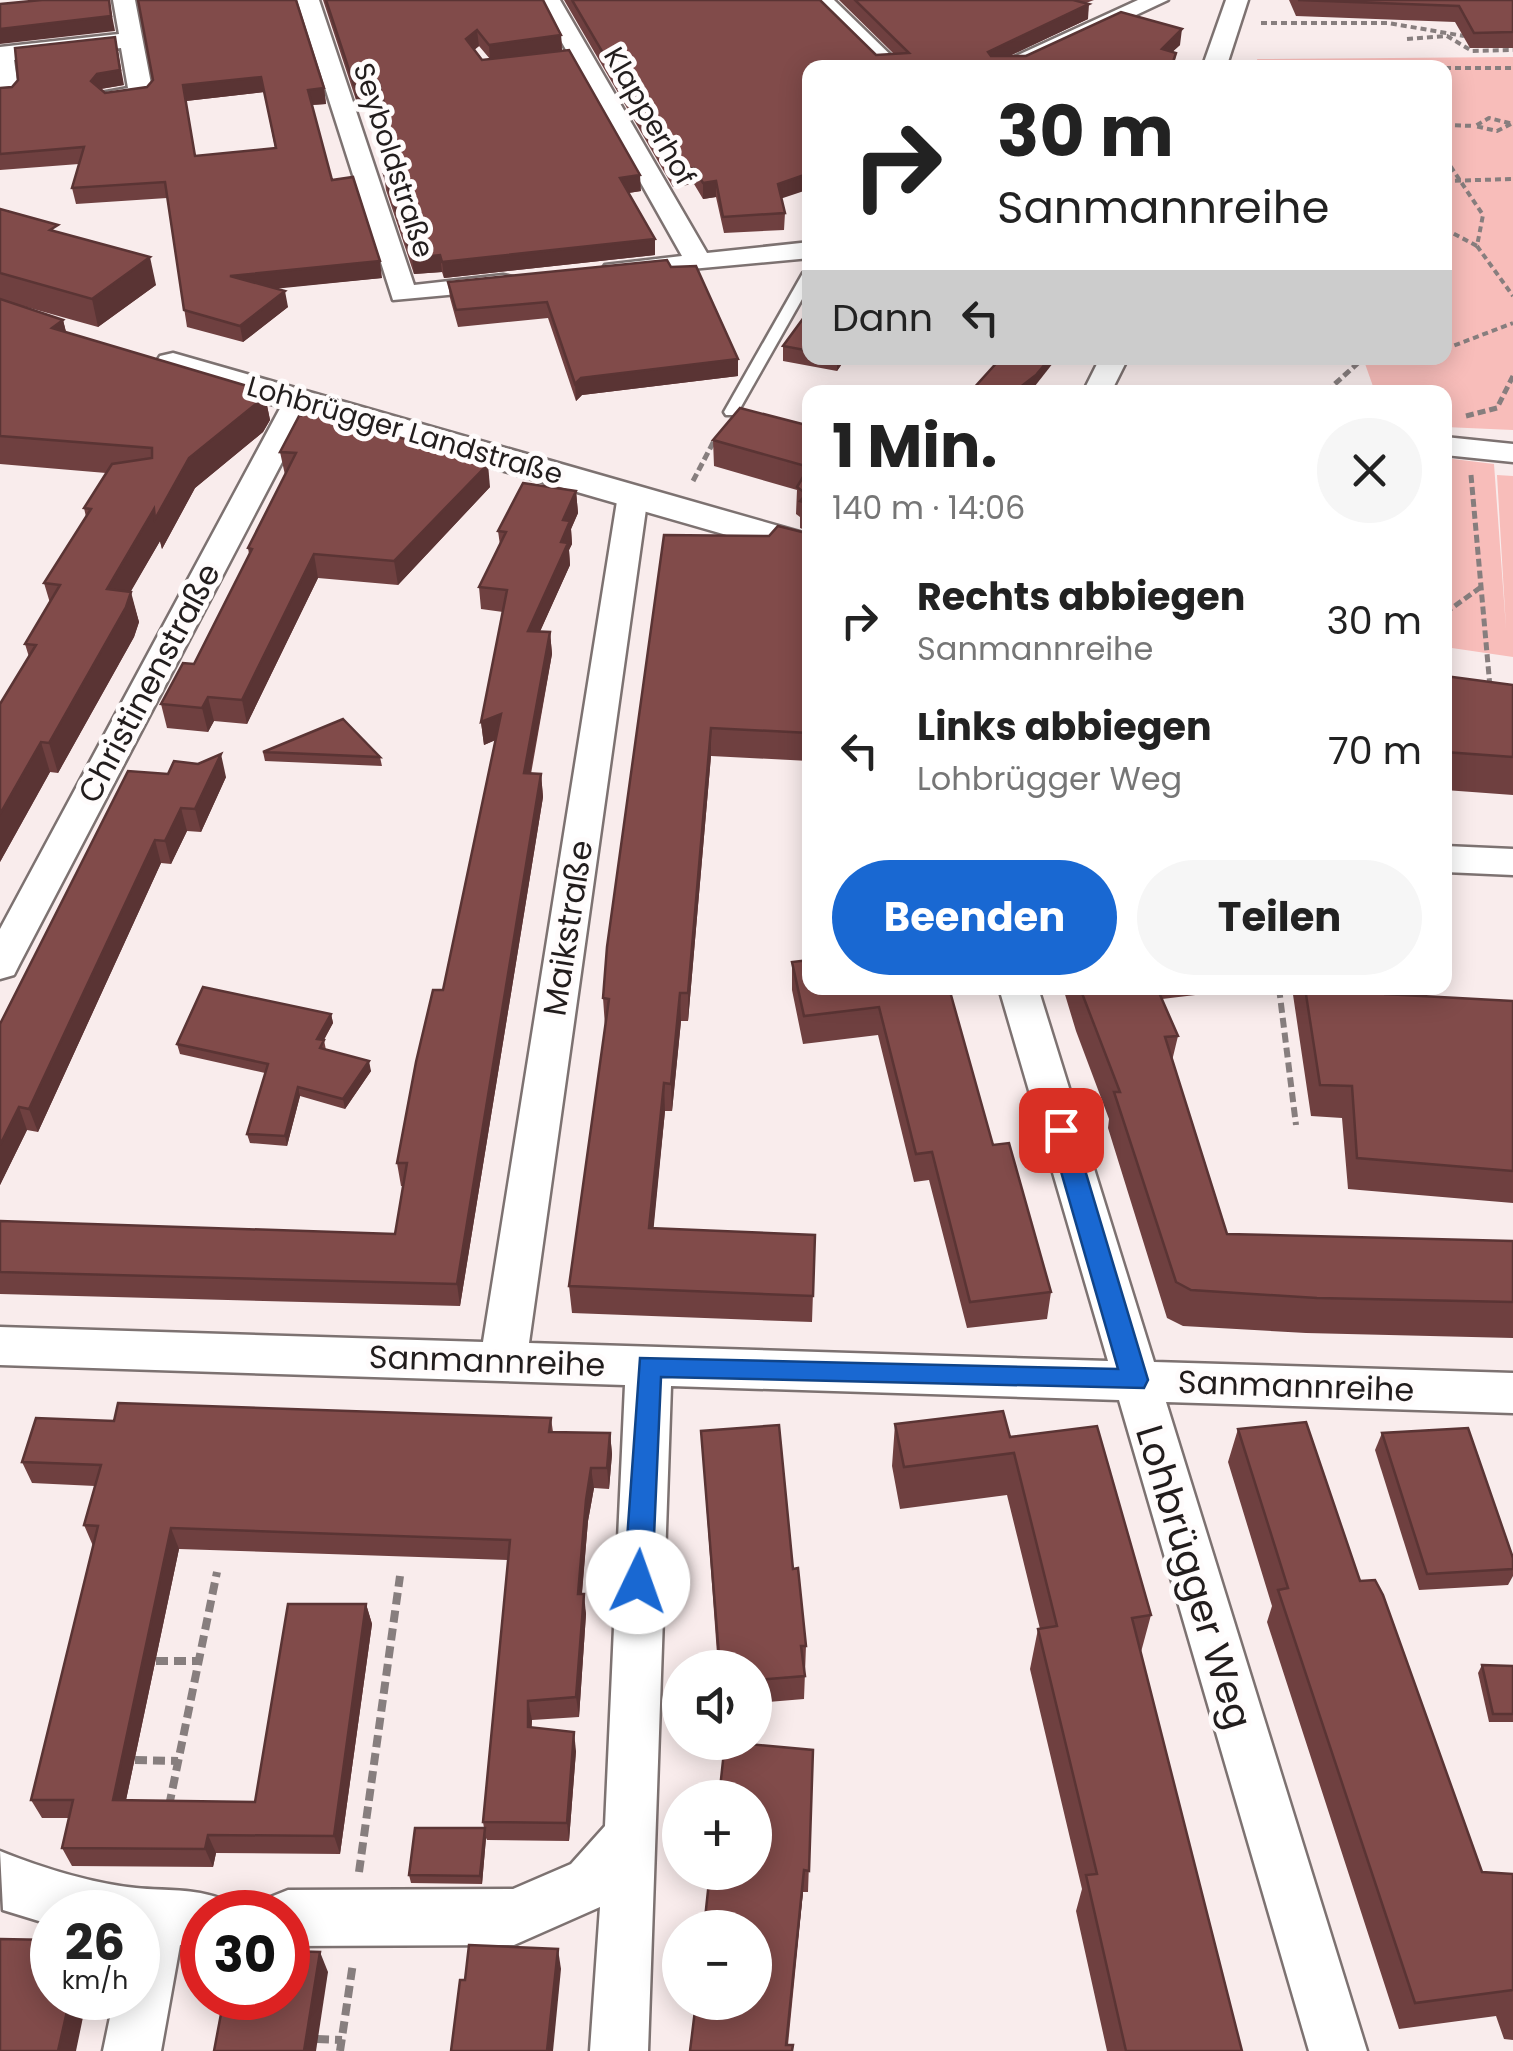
<!DOCTYPE html>
<html lang="de">
<head>
<meta charset="utf-8">
<style>
	:root { --surface:#fff; --page:#f6f6f6; --text:#222; --muted:#767676; --accent:#1968d2 }
	body { margin:0; font-family:Poppins,sans-serif; background:var(--page); color:var(--text); height:100vh; display:flex; flex-direction:column; font-size:38px; white-space:nowrap }
	* { box-sizing:border-box; margin:0 }
	p { font-size:32px; color:var(--muted) }
	.icon { flex:none; width:55px; height:55px; fill:none; stroke:currentColor; stroke-width:2; stroke-linecap:round; stroke-linejoin:round }
	.map { position:relative; flex:1; overflow:hidden }
	.side { position:absolute; left:802px; top:385px; width:650px; height:610px; display:flex; flex-direction:column; background:var(--surface); border-radius:20px; box-shadow:0 5px 25px #0003 }
	.side>* { flex:none }
	.top-card { position:absolute; left:802px; top:60px; width:650px; height:305px; border-radius:20px; box-shadow:0 5px 25px #0003; background:#fff; color:var(--text); overflow:hidden }
	.fabs { position:absolute; left:662px; top:1650px; display:grid; gap:20px }
	.fabs a { display:grid; place-items:center; width:110px; height:110px; border-radius:50%; background:var(--surface); box-shadow:0 5px 25px #0003; font-size:50px }
	.speed { position:absolute; left:30px; top:1890px; display:flex; gap:20px; font-size:50px; font-weight:700; text-align:center }
	.speed>* { display:grid; place-content:center; width:130px; height:130px; border-radius:50%; background:var(--surface); box-shadow:0 5px 25px #0003; line-height:1 }
	.speed small { font-size:25px; font-weight:400 }
	.speed .limit { border:15px solid #d22; background:#fff; color:#111 }
	.pin { position:absolute; display:grid; place-items:center; width:85px; height:85px; color:#fff; margin:-42px; border-radius:20px; box-shadow:0 5px 15px #0006 }
	.me { position:absolute; width:110px; margin:-55px; rotate:3deg; stroke-linejoin:round; filter:drop-shadow(0 0 8px #0008) }
	.turn { display:flex; align-items:center; gap:35px; height:210px; padding:0 30px; font-size:45px }
	.turn .icon { width:130px; height:130px; stroke-width:2.5 }
	.turn b { display:block; font-size:70px; line-height:85px }
	.then { display:flex; align-items:center; height:95px; padding:0 30px; background:#0003; gap:20px; font-size:38px }
	.round { display:grid; place-items:center; flex:none; width:105px; height:105px; border-radius:52px; background:var(--page) }
	.headline { display:flex; align-items:center; justify-content:space-between; height:170px; padding:0 30px }
	h1 { font-size:60px; font-weight:700; line-height:75px }
	.primary-button { display:flex; gap:20px; margin-top:auto; padding:20px 30px }
	.primary-button a { flex:1; height:115px; border-radius:60px; background:var(--accent); color:#fff; font-size:40px; font-weight:700; line-height:115px; text-align:center }
	.primary-button a+a { background:var(--page); color:var(--text) }
	ul { padding:0; list-style:none }
	li { display:flex; align-items:center; gap:30px; height:130px; padding:0 30px }
	li div { flex:1 }
	li b { display:block; font-size:38px }
	li em { font-style:normal }
	.map>svg:first-child { display:block }
</style>
</head>
<body>
<div class="map">
<svg width="1513" height="2051" viewBox="0 0 1513 2051">
	<rect width="100%" height="100%" fill="#f9ecec"/>
	<g fill="#f8bdba">
		<path d="M1513,57V430L1445,427V392H1375L1363,358H1445V68H1260L1257,59Z"/>
		<path d="M1445,458L1494,464L1506,628L1497,475L1513,476V657L1445,647Z"/>
	</g>
	<g fill="none" stroke-linecap="round" stroke-linejoin="round">
		<g stroke="#7d7271" stroke-width="5">
			<path id="service" d="M810,269V285L738,412L736,415H726L724,412L803,273Z"/>
		</g>
		<g stroke="#7d7271" stroke-width="5">
			<g id="minor">
				<path d="M113,0H135L153,94L150,99L110,105L98,98L101,93L128,88L121,48L14,60L19,94L16,99L0,100V47L119,34Z"/>
				<path d="M297,0H319L414,285L503,275L513,277L517,283L513,289L393,300Z"/>
				<path d="M538,0H560L707,253L810,242V258L605,277L601,271L605,265L682,256Z"/>
				<path d="M810,0H834L904,68H878Z"/>
				<path d="M1138,0H1168L1023,68H990Z"/>
				<path d="M1226,0H1248L1226,68H1202Z"/>
				<path d="M1100,358H1128L1111,392H1083Z"/>
				<path d="M299,392L314,401L19,965L14,975L0,979V929L284,401Z"/>
				<path d="M1445,437L1513,444V462L1445,455Z"/>
				<path d="M633,486L648,495L529,1343L1108,1361L999,988H1038L1154,1362L1513,1373V1413L1166,1402L1367,2051H1309L1119,1400L671,1386L648,2051H590L600,1907L514,1945L288,1946V1912H263L268,1898L288,1890L513,1889L571,1864L605,1826L625,1385L0,1365V1327L483,1342L618,495Z"/>
				<path d="M1445,846L1513,849V875L1445,872Z"/>
				<path d="M0,1851C42,1868 91,1883 136,1888C166,1891 193,1888 222,1899L227,1912H202V1946L180,1945L161,2051H103L114,1998H138V1912H52V1925L3,1910Z"/>
			</g>
		</g>
		<g stroke="#7d7271" stroke-width="5">
			<path id="tertiary" d="M173,353L810,535V559L160,372L155,364L160,356Z"/>
		</g>
		<g stroke="#877e7e" stroke-width="4" stroke-dasharray="6 4" stroke-linecap="butt">
			<path d="M1261,23H1388L1464,36"/>
			<path d="M1407,39L1447,36L1472,51L1513,50"/>
			<path d="M1445,68H1513"/>
			<path d="M1511,124L1497,131L1475,126L1489,118L1513,124"/>
			<path d="M1445,125L1475,126"/>
			<path d="M1445,158L1483,215L1477,246L1513,296"/>
			<path d="M1445,181L1513,179"/>
			<path d="M1445,229L1477,246"/>
			<path d="M1445,349L1513,323"/>
		</g>
		<g stroke="#877e7e" stroke-width="5" stroke-dasharray="8 4" stroke-linecap="butt">
			<path d="M1445,349L1449,348"/>
			<path d="M1326,392L1358,363L1395,358"/>
			<path d="M1466,416L1497,408L1513,376"/>
			<path d="M1471,475L1490,687"/>
			<path d="M693,481L715,439"/>
			<path d="M1445,613L1481,587"/>
		</g>
		<path stroke="#877e7e" stroke-width="6" stroke-dasharray="10 5" stroke-linecap="butt" d="M1279,988L1296,1125"/>
		<g stroke="#877e7e" stroke-width="8" stroke-dasharray="12 6" stroke-linecap="butt">
			<path d="M156,1661H198"/>
			<path d="M135,1760L178,1761"/>
			<path d="M169,1806L217,1572"/>
			<path d="M359,1872L400,1576"/>
			<path d="M317,2039L342,2040"/>
			<path d="M340,2051L353,1963"/>
		</g>
		<use href="#service" fill="#fff" fill-rule="evenodd"/>
		<use href="#minor" fill="#fff" fill-rule="evenodd"/>
		<use href="#tertiary" fill="#fff" fill-rule="evenodd"/>
	</g>
	<g fill="#6f4040" fill-rule="evenodd">
		<path d="M323,0H543L561,35L562,51L641,191L629,193L655,255L444,278L442,272L414,274L386,190L384,174L398,172L381,98L356,100ZM479,46L490,59L482,60L474,50Z"/>
		<path d="M564,0H820L876,55L894,54L839,0H1094L1086,3L1088,19L1009,56L1180,45L1172,52L1176,53L1174,68H810L781,199L785,213L784,230L724,233L716,197L703,199L694,184L673,187Z"/>
		<path d="M1289,0H1513V48H1470L1455,22L1296,16Z"/>
		<path d="M124,85L101,89L105,93L324,88L326,104L312,105L332,180L382,278L276,288L288,307L243,342L187,327L167,198L76,204L72,188L79,164L0,170V88ZM264,92L275,148L195,156L186,101Z"/>
		<path d="M0,209L60,233L156,285L98,327L1,300L63,320L66,332L264,391L270,420L263,432L195,488L162,549L160,541L130,592L139,622L134,637L58,773L50,772L0,862L29,657L25,644L50,603L44,583L86,517L84,508L106,473L0,464Z"/>
		<path d="M671,267L738,376L582,395L576,401L548,318L458,327L450,298L448,282Z"/>
		<path d="M810,309V358H846L837,371L783,361V346Z"/>
		<path d="M299,416L490,487L398,585L318,578L247,724L214,721L208,732L167,728L161,704L194,664L249,554L248,548L285,475L280,452Z"/>
		<path d="M810,426V532L800,528V517L796,514L797,490L714,466L713,440Z"/>
		<path d="M576,491L578,513L571,529L572,544L569,550L570,565L540,631L550,632L552,654L531,774H541L543,797L460,1306L0,1294V1221L395,1234L403,1186H401L397,1163L443,990L495,740L484,745L481,722L503,612L481,609L479,587L500,545L498,531Z"/>
		<path d="M810,534V766L809,761L711,756L688,1021H681L672,1111H665L653,1228L815,1235L812,1322L572,1313L569,1286L605,1026L603,998L769,536Z"/>
		<path d="M1445,676L1513,685V795L1445,790Z"/>
		<path d="M263,752L380,757L382,766L265,761Z"/>
		<path d="M168,774L226,777L201,832L187,831L171,864L161,863L38,1132L27,1130L0,1185V1024Z"/>
		<path d="M792,962L949,988L993,1145L1051,1292L1047,1319L967,1328L929,1180L914,1182L878,1035L803,1044L792,990Z"/>
		<path d="M1063,988H1213L1212,993L1162,999L1178,1036L1172,1061L1227,1234L1513,1241V1338L1306,1333L1183,1326L1167,1318L1108,1128L1109,1119L1076,1031Z"/>
		<path d="M1292,988H1384L1385,994L1513,1001V1203L1348,1189L1342,1118L1311,1116Z"/>
		<path d="M331,1014L333,1023L324,1040L326,1050L371,1071L345,1109L300,1096L287,1146L250,1143L247,1134L265,1073L180,1054L177,1044Z"/>
		<path d="M551,1418L553,1432L610,1433L612,1454L609,1489L594,1488L588,1521L582,1594L586,1614L579,1717L532,1720L531,1728L576,1751L569,1841L487,1840L486,1838L482,1884L411,1883L409,1875L484,1828L483,1822L508,1560L179,1549L126,1800L255,1802L366,1604L372,1624L340,1854L216,1853L213,1867L72,1866L62,1848L69,1818H42L31,1800L93,1546L84,1525L95,1486L32,1483L22,1462L114,1421Z"/>
		<path d="M895,1424L1010,1437L1151,1615L1141,1652L1242,2051H1107L1076,1911L1082,1889L1030,1669L1038,1629H1040L1007,1495L900,1509L892,1466Z"/>
		<path d="M1238,1429L1360,1581L1482,1872L1513,1874V2040L1504,2039L1496,2016L1399,2029L1267,1622L1272,1606L1228,1462Z"/>
		<path d="M701,1431L793,1569L806,1646L804,1699L755,1703V1668H718Z"/>
		<path d="M1382,1433L1513,1558V1576L1508,1585L1419,1590L1375,1450Z"/>
		<path d="M1482,1665L1513,1666V1722H1489L1478,1673Z"/>
		<path d="M813,1750L808,1892H803L788,2045L690,2051Z"/>
	</g>
	<g fill="#5a3434">
		<path d="M109,0L115,31L0,44V29Z"/>
		<path d="M1089,4L1088,19L986,67L988,52Z"/>
		<path d="M1182,29L1180,45L1159,64L1162,49Z"/>
		<path d="M477,30L479,46L468,55L466,39Z"/>
		<path d="M561,35L562,51L490,60L489,45Z"/>
		<path d="M118,52L124,85L100,89L91,81Z"/>
		<path d="M261,77L264,92L186,101L183,85Z"/>
		<path d="M379,82L381,98L356,100L354,85Z"/>
		<path d="M324,88L326,104L310,105L308,90Z"/>
		<path d="M694,168V184L673,187L672,171Z"/>
		<path d="M810,173V189L777,200L778,184Z"/>
		<path d="M640,175L641,191L621,194L620,178Z"/>
		<path d="M716,181V197L703,199V183Z"/>
		<path d="M655,239V255L444,278L442,262Z"/>
		<path d="M440,255L442,272L414,274L412,258Z"/>
		<path d="M150,257L156,285L98,327L92,299Z"/>
		<path d="M380,261L382,278L234,293L230,276Z"/>
		<path d="M285,291L288,307L243,342L240,326Z"/>
		<path d="M63,320L70,348L52,328Z"/>
		<path d="M837,358H846L837,371Z"/>
		<path d="M1050,358H1057L1035,386L1027,392H1014Z"/>
		<path d="M738,359V376L582,395L576,401L575,384L581,378Z"/>
		<path d="M264,391L270,420L263,432L195,488L162,549L160,541L115,619L107,589L154,509L189,458Z"/>
		<path d="M488,464L490,487L398,585L394,561Z"/>
		<path d="M576,491L578,513L571,529L572,544L569,550L570,565L530,654L528,631L561,542L563,520Z"/>
		<path d="M314,554L318,578L247,724L242,700Z"/>
		<path d="M131,592L139,622L134,637L58,773L49,743Z"/>
		<path d="M550,632L552,654L526,796L524,773Z"/>
		<path d="M208,697L214,721L208,732L202,708Z"/>
		<path d="M501,714L503,737L484,745L481,722Z"/>
		<path d="M711,728V756L688,1021V993Z"/>
		<path d="M41,742L50,772L0,862V814Z"/>
		<path d="M221,754L226,777L201,832L195,809Z"/>
		<path d="M541,774L543,797L460,1306L457,1284Z"/>
		<path d="M181,808L187,831L171,864L165,841Z"/>
		<path d="M155,840L161,863L38,1132L29,1109Z"/>
		<path d="M680,993L681,1021L672,1111L671,1084Z"/>
		<path d="M331,1014L333,1023L319,1048L317,1039Z"/>
		<path d="M369,1061L371,1071L345,1109L343,1099Z"/>
		<path d="M664,1083L665,1111L651,1255L649,1228Z"/>
		<path d="M298,1087L300,1096L287,1146L285,1136Z"/>
		<path d="M19,1107L27,1130L0,1185V1145Z"/>
		<path d="M610,1433L612,1454L609,1489L607,1468Z"/>
		<path d="M591,1468L594,1488L588,1521L580,1614L578,1594L586,1500Z"/>
		<path d="M171,1528L179,1549L122,1819L113,1800Z"/>
		<path d="M584,1594L586,1614L579,1717L576,1697Z"/>
		<path d="M366,1604L372,1624L340,1854L334,1836Z"/>
		<path d="M528,1701L532,1720L531,1746L528,1727Z"/>
		<path d="M574,1732L576,1751L569,1841L567,1823Z"/>
		<path d="M484,1831L486,1838L482,1884L480,1876Z"/>
		<path d="M208,1835L216,1853L213,1867L205,1849Z"/>
		<path d="M804,1870L803,1892L786,2051Z"/>
		<path d="M558,1949L561,1969L553,2051H547Z"/>
		<path d="M320,1952L328,1972L316,2051H304Z"/>
		<path d="M70,1998H87L76,2051H58Z"/>
	</g>
	<g fill="#814b4a" stroke="#5a3434" stroke-width="2.5" fill-rule="evenodd">
		<path d="M42,0H109L111,16L0,29V4Z"/>
		<path d="M138,0H296L324,88L308,90L332,180L353,177L380,261L230,276L285,291L240,326L184,310L165,182L72,188L84,147L0,154V88L12,87L18,80L15,48L115,37L120,70L97,74L91,81L105,93L147,87L153,80ZM261,77L276,148L195,156L183,85Z"/>
		<path d="M326,0H543L561,35L489,45L477,30L466,39L482,60L569,50L640,175L620,178L655,239L442,262L440,255L412,258L384,174L400,172L379,82L354,85Z"/>
		<path d="M572,0H820L876,55L909,53L855,0H1073L1089,4L988,52L991,56H1026L1121,12L1182,29L1162,49L1176,53L1171,68H936L926,63L920,68H810V145L806,148L810,151V173L778,184L785,213L723,217L716,181L703,183L694,168L672,171Z"/>
		<path d="M1298,0H1513V32L1474,33L1459,6Z"/>
		<path d="M0,209L58,225L50,230L150,257L92,299L0,273Z"/>
		<path d="M667,260L671,267L696,266L738,359L581,378L575,384L547,302L456,310L448,282Z"/>
		<path d="M0,299L63,320L52,328L264,391L257,403L189,458L155,519L154,509L107,589L131,592L126,607L49,743L41,742L0,814V704L36,645L25,644L60,585L44,583L91,509L84,508L112,464L152,458V448L0,436Z"/>
		<path d="M810,309V351L783,346Z"/>
		<path d="M1001,358H1050L1036,375L1014,392H957L964,387L972,390Z"/>
		<path d="M740,408L810,426V489L805,493L797,487L809,467L713,440Z"/>
		<path d="M315,412L488,464L394,561L314,554L242,700L208,697L202,708L161,704L183,663L194,664L252,549L248,548L296,453L280,452L299,416Z"/>
		<path d="M523,483L576,491L563,520L570,521L561,542L568,543L528,631L550,632L524,773L541,774L457,1284L0,1272V1221L395,1234L407,1163H397L416,1062L433,990H443L501,714L481,722L507,590L479,587L506,532L498,531Z"/>
		<path d="M810,490V504L800,501Z"/>
		<path d="M778,526L810,534V736L809,733L711,728L688,993H680L671,1084L664,1083L649,1228L815,1235L813,1296L569,1286L609,999L603,998L607,947L664,535L769,536Z"/>
		<path d="M1445,676L1513,685V757L1445,752Z"/>
		<path d="M343,719L380,757L263,752Z"/>
		<path d="M221,754L195,809L181,808L165,841L155,840L29,1109L19,1107L0,1145V1024L128,771L168,774L174,761L198,764Z"/>
		<path d="M810,960V988H949L993,1145L1009,1143L1051,1292L970,1302L932,1152L916,1154L879,1007L804,1016L792,962Z"/>
		<path d="M203,987L331,1014L317,1039L324,1040L320,1048L369,1061L343,1099L298,1087L285,1136L247,1134L268,1064L177,1044Z"/>
		<path d="M1080,988H1157L1178,1036L1165,1037L1227,1234L1513,1241V1302L1317,1298L1191,1290L1176,1282L1114,1092H1120Z"/>
		<path d="M1305,988H1384L1385,994L1513,1001V1171L1357,1158L1352,1086L1320,1085Z"/>
		<path d="M118,1403L551,1418L549,1432L610,1433L607,1468H591L586,1500L578,1594H584L576,1697L528,1701V1727L574,1732L567,1823L483,1822L510,1540L171,1528L113,1800L255,1802L288,1604H366L334,1836L208,1835L205,1849L62,1848L73,1800H31L98,1526L84,1525L101,1465L22,1462L36,1418L114,1421Z"/>
		<path d="M1003,1411L1010,1437L1097,1426L1151,1615L1132,1618L1242,2051H1126L1086,1875L1097,1874L1038,1629L1057,1626L1014,1453L904,1467L895,1424Z"/>
		<path d="M1306,1422L1360,1581L1375,1580L1383,1595L1482,1872L1513,1874V1990L1415,2003L1278,1590L1288,1588L1238,1429Z"/>
		<path d="M779,1425L793,1569L798,1568L806,1646H801L805,1676L755,1680V1668H720L701,1431Z"/>
		<path d="M1468,1428L1513,1558V1569L1427,1574L1382,1433Z"/>
		<path d="M1482,1665L1513,1666V1714H1493Z"/>
		<path d="M725,1742L813,1750L809,1871L804,1870L786,2045H793L792,2051H690L696,2002H755V1928H704L710,1872H755V1798H719Z"/>
		<path d="M415,1828H485L480,1876L409,1875Z"/>
		<path d="M0,1939L52,1940V1998H70L58,2051H0Z"/>
		<path d="M469,1945L558,1949L547,2051H451L460,1980H465Z"/>
		<path d="M288,1951L320,1952L304,2051H214L224,1998H288Z"/>
	</g>
	<path fill="#1968d2" stroke="#104488" stroke-width="2.5" d="M1061,1121L1073,1130L1148,1380L1144,1388L661,1377L652,1582L648,1590L638,1594L628,1590L624,1582L640,1358L1118,1369L1049,1130Z"/>
	<g text-anchor="middle" stroke-width="10" stroke-linejoin="round" paint-order="stroke">
		<g font-size="28" fill="#221d1d" stroke="#fffcfc">
			<text transform="translate(650 116) rotate(60)" y="10">Klapperhof</text>
			<text transform="translate(394 160) rotate(72)" y="10">Seyboldstraße</text>
			<text transform="translate(405 430) rotate(16)" y="10">Lohbrügger Landstraße</text>
		</g>
		<g font-size="32" fill="#221d1d" stroke="#fffcfc">
			<text transform="translate(149 683) rotate(-62)" y="11">Christinenstraße</text>
			<text transform="translate(568 928) rotate(-81)" y="11">Maikstraße</text>
			<text transform="translate(487 1361) rotate(2)" y="11">Sanmannreihe</text>
			<text transform="translate(1296 1386) rotate(2)" y="11">Sanmannreihe</text>
		</g>
		<g font-size="38" fill="#221d1d" stroke="#fffcfc">
			<text transform="translate(1194 1577) rotate(73)" y="13">Lohbrügger Weg</text>
		</g>
	</g>
</svg>
<div class="fabs">
<a><svg class="icon" aria-label="sound" viewBox="0 0 24 24"><path d="M4 9h4l5-4v14l-5-4H4zM17 9q2 3 0 6"/></svg></a>
<a>+</a>
<a>−</a>
</div>
<div class="speed"><div>26<small>km/h</small></div><div class="limit">30</div></div>
<div class="pin" style="left:1061px;top:1130px;background:#d93025"><svg class="icon" aria-label="arrive" viewBox="0 0 24 24"><path d="M6 21V4h12l-3 4 3 4H6"/></svg></div>
<svg class="me" style="left:638px;top:1582px" viewBox="-20 -20 40 40"><circle r="19" fill="#fff"/><path d="M0-13L10 11 0 6-10 11z" fill="#1968d2"/></svg>
<div class="top-card">
<div class="turn"><svg class="icon" aria-label="right" viewBox="0 0 24 24"><path d="M7 20v-9h11M14 6l5 5-5 5"/></svg><div><b>30 m</b>Sanmannreihe</div></div>
<div class="then">Dann<svg class="icon" aria-label="left" viewBox="0 0 24 24"><path d="M17 20v-9H6M10 6l-5 5 5 5"/></svg></div>
</div>
<section class="side">
<div class="headline"><div><h1>1 Min.</h1><p>140 m · 14:06</p></div><a class="round"><svg class="icon" aria-label="close" viewBox="0 0 24 24"><path d="M6 6l12 12M18 6L6 18"/></svg></a></div>
<ul>
<li><svg class="icon" aria-label="right" viewBox="0 0 24 24"><path d="M7 20v-9h11M14 6l5 5-5 5"/></svg><div><b>Rechts abbiegen</b><p>Sanmannreihe</p></div><em>30 m</em></li>
<li><svg class="icon" aria-label="left" viewBox="0 0 24 24"><path d="M17 20v-9H6M10 6l-5 5 5 5"/></svg><div><b>Links abbiegen</b><p>Lohbrügger Weg</p></div><em>70 m</em></li>
</ul>
<div class="primary-button"><a>Beenden</a><a>Teilen</a></div>
</section>
</div>
</body>
</html>
